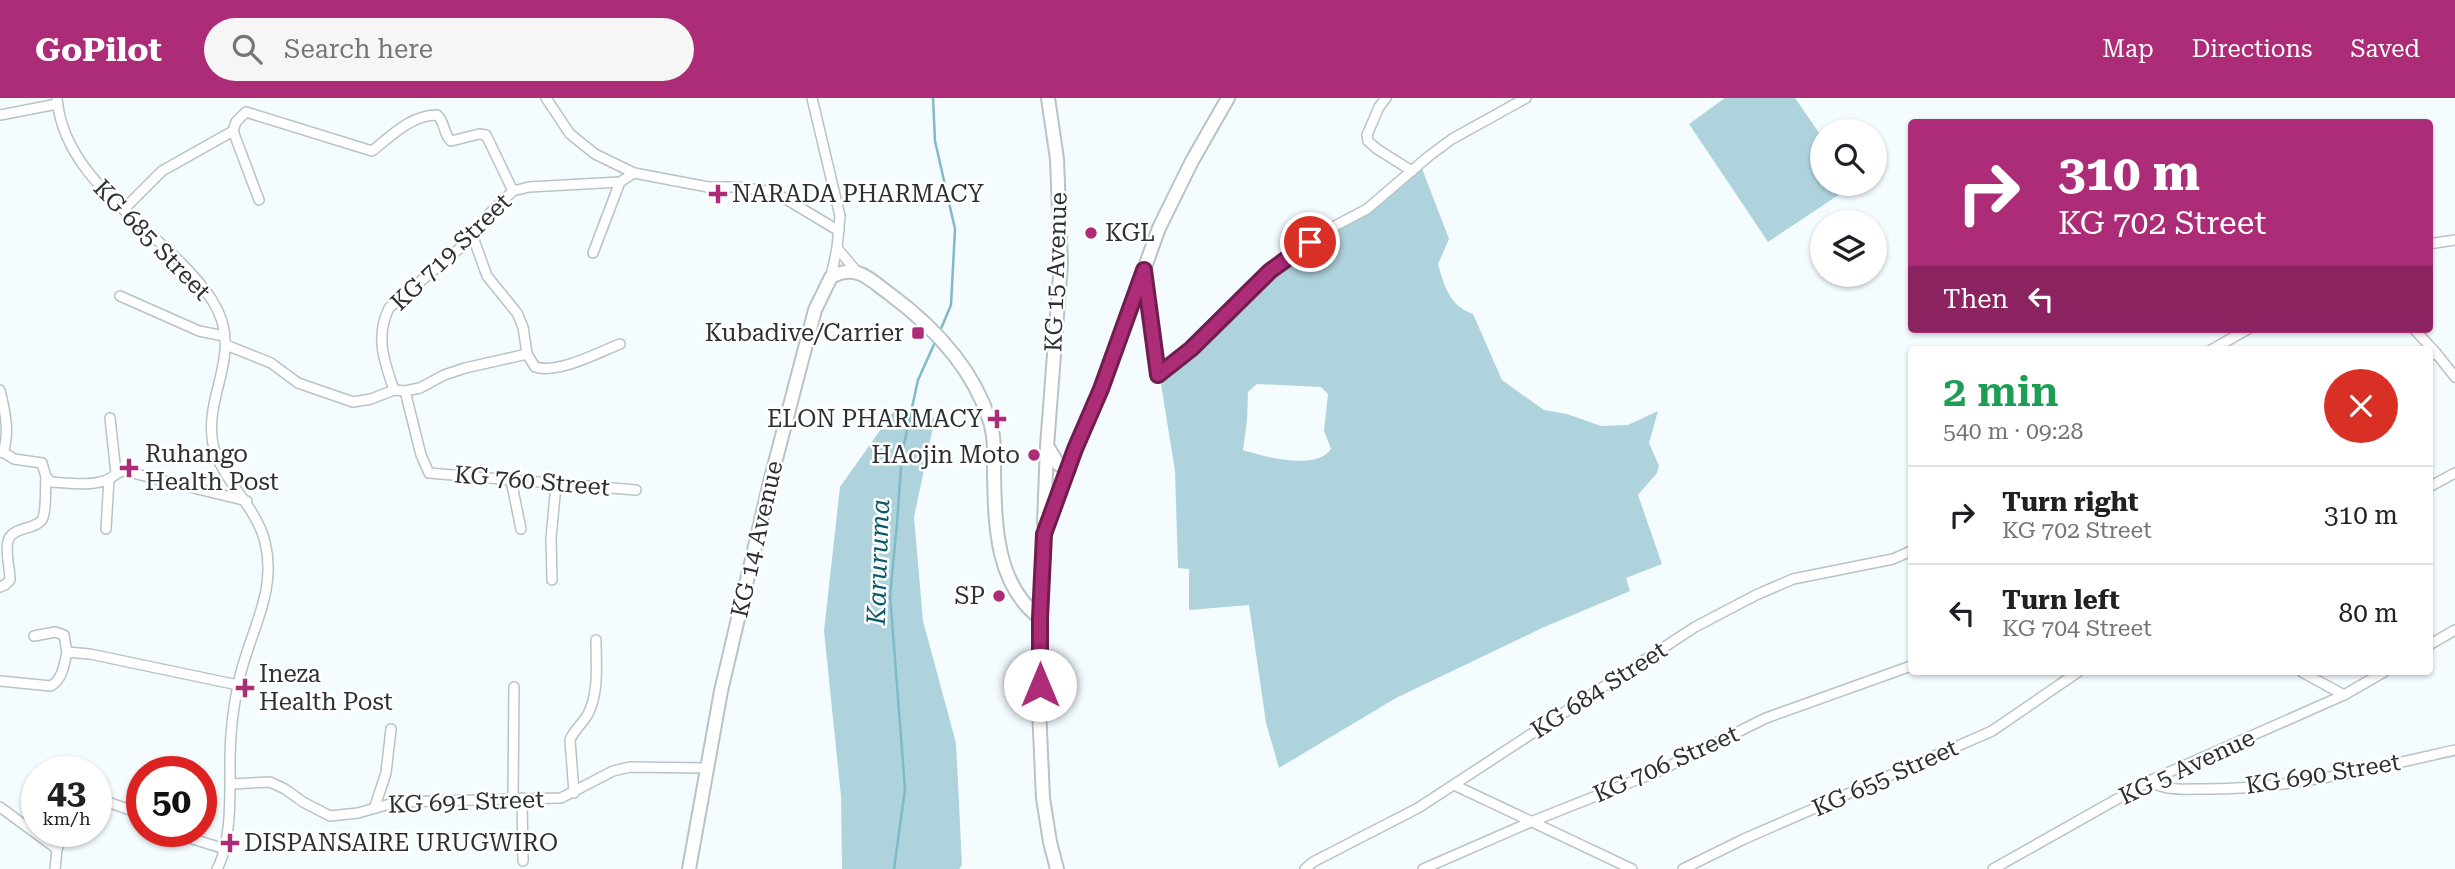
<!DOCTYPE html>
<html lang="en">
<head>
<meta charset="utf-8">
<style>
	:root { --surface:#fff; --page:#f6f6f6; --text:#202124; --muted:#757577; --line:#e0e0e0; --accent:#ad2c78 }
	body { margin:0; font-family:"Roboto Serif",serif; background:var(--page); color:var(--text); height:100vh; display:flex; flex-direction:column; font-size:26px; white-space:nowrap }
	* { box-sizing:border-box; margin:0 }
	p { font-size:23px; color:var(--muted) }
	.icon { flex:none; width:38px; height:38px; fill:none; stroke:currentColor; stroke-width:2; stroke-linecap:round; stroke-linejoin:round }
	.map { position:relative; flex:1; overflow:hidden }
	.details { position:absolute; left:1908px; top:248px; width:525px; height:329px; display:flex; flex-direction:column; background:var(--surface); border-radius:7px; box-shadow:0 2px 5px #0004 }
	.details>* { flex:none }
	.top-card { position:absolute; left:1908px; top:21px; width:525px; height:214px; border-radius:7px; box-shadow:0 2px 5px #0004; background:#ad2c78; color:#fff; overflow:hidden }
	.controls { position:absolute; left:1810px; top:21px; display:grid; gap:14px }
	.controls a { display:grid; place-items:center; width:77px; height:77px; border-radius:50%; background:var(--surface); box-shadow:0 2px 5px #0004; font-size:35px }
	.speed { position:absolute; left:21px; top:658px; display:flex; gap:14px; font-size:35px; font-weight:700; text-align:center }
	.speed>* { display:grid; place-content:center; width:91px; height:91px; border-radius:50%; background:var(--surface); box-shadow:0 2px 5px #0004; line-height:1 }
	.speed small { font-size:18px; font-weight:400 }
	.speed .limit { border:10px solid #d22; background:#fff; color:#111 }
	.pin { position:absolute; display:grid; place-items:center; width:60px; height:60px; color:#fff; margin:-30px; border:4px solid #fff; border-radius:50%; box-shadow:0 2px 7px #0007 }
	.me { position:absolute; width:77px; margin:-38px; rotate:0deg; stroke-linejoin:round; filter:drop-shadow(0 0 5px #0008) }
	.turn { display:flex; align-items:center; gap:24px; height:147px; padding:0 35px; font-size:32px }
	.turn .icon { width:91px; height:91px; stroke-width:2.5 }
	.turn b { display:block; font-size:49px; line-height:60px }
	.then { display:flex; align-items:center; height:66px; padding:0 35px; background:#0003; gap:14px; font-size:26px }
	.round { display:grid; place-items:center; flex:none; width:74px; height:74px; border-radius:37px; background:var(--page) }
	.headline { display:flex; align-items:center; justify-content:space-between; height:119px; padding:0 35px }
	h1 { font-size:42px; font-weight:600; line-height:52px; color:#1e9e55 }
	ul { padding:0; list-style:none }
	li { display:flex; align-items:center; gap:21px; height:98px; padding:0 35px; border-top:2px solid var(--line) }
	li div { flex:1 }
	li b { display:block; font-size:26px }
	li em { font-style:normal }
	header { display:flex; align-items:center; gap:42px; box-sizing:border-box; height:98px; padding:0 35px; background:var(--accent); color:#fff }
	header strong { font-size:33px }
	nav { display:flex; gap:38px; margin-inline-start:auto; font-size:24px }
	.search { width:490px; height:63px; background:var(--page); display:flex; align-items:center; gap:18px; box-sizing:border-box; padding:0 24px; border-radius:38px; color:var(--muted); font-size:26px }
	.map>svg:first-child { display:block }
</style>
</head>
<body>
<header>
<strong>GoPilot</strong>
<div class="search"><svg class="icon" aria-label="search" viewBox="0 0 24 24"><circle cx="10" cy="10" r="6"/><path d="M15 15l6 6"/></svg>Search here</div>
<nav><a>Map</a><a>Directions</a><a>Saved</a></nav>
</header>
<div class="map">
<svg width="2455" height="771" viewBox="0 0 2455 771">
	<rect width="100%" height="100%" fill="#f5fcff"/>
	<g fill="#afd3dd" fill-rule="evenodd">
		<path d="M1725,0H1795L1822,39V86H1855L1768,144L1689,26Z"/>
		<path d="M1421,68L1449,141L1438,166C1444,188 1450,208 1473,216L1502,282L1544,312L1567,316L1601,328L1628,327L1658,313L1649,345L1659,368L1657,375L1638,397L1662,466L1626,480L1630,493L1542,530L1396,600L1279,670L1266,625L1249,507L1189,512V471L1178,470L1175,373L1161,286L1165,279L1218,227L1276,163L1372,111ZM1257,286L1321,289L1328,296L1324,333L1331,351C1316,373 1265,359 1243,352L1247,323L1248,294Z"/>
		<path d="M895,311L935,320L914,419L923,523L956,645L962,767L959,771H842L841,698L824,533L840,389Z"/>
	</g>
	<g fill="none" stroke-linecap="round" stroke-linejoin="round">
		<g stroke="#80b9c9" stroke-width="2.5">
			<path d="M933,0L935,43L955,131L951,207L940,233"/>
			<path d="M894,771L905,691L890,497L897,426L902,355L918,282L936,242"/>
		</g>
		<g stroke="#b7c3c6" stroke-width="12">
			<g id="minor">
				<path d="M57,0C64,89 167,133 212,202C246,255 203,295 213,346C220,381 256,407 265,444C278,496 247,538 238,587C233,611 230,638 230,661C230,692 232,744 217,771"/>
				<path d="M546,0L570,36L595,56L634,75L708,89H737L768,93L779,97L839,133"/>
				<path d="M812,0L840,118L837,150L831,179"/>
				<path d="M1386,0L1379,9L1367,37L1368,43L1377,51L1412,73"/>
				<path d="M0,17L57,6"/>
				<path d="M233,33L259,102"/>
				<path d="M124,111L162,73L233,33L236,24L246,14L372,53C391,38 411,17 437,17C445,23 443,36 451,43L479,36L486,37L513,93"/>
				<path d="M473,139L487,178L517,215L523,229L527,256"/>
				<path d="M2429,146L2455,142"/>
				<path d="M837,150L857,174"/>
				<path d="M593,155L620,84"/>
				<path d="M1144,176L1158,277L1191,251L1270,173L1290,158L1331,130L1367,111L1429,58L1452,41L1526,0"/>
				<path d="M120,198L199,233L224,238"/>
				<path d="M2414,231L2436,255"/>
				<path d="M226,247L271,265L298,285L353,304L371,301L394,292L405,293L420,290L444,277L465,270L527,256L535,269C559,276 597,255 620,246"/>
				<path d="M2211,252L2248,231"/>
				<path d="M2429,258L2436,255L2455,279"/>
				<path d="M0,292C5,313 10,334 3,355"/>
				<path d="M394,292C384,263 375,239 389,210L473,139L490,115L513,93L529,89L620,84L634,75"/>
				<path d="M405,293L421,357L429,375L636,392"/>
				<path d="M110,320L116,375"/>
				<path d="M0,352L14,361L42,365L46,379L51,384C67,385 89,388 104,383C113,381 115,374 124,373L247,403"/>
				<path d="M511,382L521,431"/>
				<path d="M2429,389L2455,375"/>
				<path d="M106,431L109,381"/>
				<path d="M552,482L551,440L556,387"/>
				<path d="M0,489L5,487L10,482C10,470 5,454 8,443C12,429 33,432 41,423C47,417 45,388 46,379"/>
				<path d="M34,538L55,534L64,537L67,554"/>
				<path d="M2429,547L2455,532"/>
				<path d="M2302,574L2344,597"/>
				<path d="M0,583L51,588C63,581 64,566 67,554L90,556L238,587"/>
				<path d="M2149,683C2165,693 2182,691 2201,691C2288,692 2371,671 2455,652"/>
				<path d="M231,686L270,684L285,691L303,704L330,718L358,715L397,704L561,700L613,673L630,669L705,670"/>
				<path d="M1454,687L1632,771"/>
				<path d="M574,695L570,642C574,631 584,625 589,614C599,592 596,566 596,542"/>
				<path d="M96,700L142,716"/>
				<path d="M513,700L514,589"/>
				<path d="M522,700L523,763"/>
				<path d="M375,708L386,675L391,631"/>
				<path d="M0,709L57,751"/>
				<path d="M167,733L225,751"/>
				<path d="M55,771L57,751L65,733"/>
				<path d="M1305,771L1313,764L1418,710L1695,529L1756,497L1793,481L1893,461L1911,453"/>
				<path d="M1423,771L1533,723L1659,673L1766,620L1911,568"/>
				<path d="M1683,771L1744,741L1992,633L2078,574"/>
				<path d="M1993,771L2149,683L2344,597L2384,574"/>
			</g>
		</g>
		<g stroke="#b7c3c6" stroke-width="16">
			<g id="major">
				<path d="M1047,348L1058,366L1069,372"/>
				<path d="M1044,425L1047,348L1061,165L1057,61L1048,0"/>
				<path d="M689,771L721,593L771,380L815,212L831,179C858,165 870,182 891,197C934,229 972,269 989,321C995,337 994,356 994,373C995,425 995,486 1040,520"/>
				<path d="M1057,771L1050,744L1043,700L1039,610L1040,520L1044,436L1075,351L1101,291L1159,130L1192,63L1228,0"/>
			</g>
		</g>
		<use href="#minor" stroke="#fff" stroke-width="9"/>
		<use href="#major" stroke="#fff" stroke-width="12"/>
	</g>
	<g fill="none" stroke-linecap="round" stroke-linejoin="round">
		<g stroke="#701d4e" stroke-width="18">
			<path id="route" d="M1040,587V520L1044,436L1075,351L1101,291L1144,172L1158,277L1191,251L1270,173L1310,144"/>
		</g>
		<use href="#route" stroke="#ad2c78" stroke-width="12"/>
	</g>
	<g fill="#ad2c78" stroke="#fff" stroke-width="2.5">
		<path d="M714.5 85.5h7v7h7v7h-7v7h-7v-7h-7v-7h7z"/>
		<circle cx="1091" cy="135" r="7"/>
		<rect x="911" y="228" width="14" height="14" rx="3.5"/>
		<path d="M993.5 310.5h7v7h7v7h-7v7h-7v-7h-7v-7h7z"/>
		<circle cx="1034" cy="357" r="7"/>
		<path d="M125.5 359.5h7v7h7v7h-7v7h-7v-7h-7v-7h7z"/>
		<circle cx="999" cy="498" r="7"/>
		<path d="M241.5 579.5h7v7h7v7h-7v7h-7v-7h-7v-7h7z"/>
		<path d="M226.5 734.5h7v7h7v7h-7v7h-7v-7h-7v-7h7z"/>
	</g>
	<g text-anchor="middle" stroke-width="5" stroke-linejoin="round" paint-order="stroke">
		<g font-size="24" fill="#2c3032" stroke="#fff" text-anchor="start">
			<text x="732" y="104">NARADA PHARMACY</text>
			<text x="1105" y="143">KGL</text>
			<text x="904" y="243" text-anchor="end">Kubadive/Carrier</text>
			<text x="983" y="329" text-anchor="end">ELON PHARMACY</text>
			<text x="145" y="364">Ruhango<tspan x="145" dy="28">Health Post</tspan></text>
			<text x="1020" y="365" text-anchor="end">HAojin Moto</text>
			<text x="985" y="506" text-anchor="end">SP</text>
			<text x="259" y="584">Ineza<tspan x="259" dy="28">Health Post</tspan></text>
			<text x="244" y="753">DISPANSAIRE URUGWIRO</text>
		</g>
		<g font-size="24" fill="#2c3032" stroke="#fff">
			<text transform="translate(152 142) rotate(46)" y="8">KG 685 Street</text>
			<text transform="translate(451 154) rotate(-44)" y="8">KG 719 Street</text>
			<text transform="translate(1056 174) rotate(-88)" y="8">KG 15 Avenue</text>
			<text transform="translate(532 383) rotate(5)" y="8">KG 760 Street</text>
			<text transform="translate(757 441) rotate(-77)" y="8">KG 14 Avenue</text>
			<text transform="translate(1599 592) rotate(-33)" y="8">KG 684 Street</text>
			<text transform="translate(1666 666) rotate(-24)" y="8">KG 706 Street</text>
			<text transform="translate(2187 669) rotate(-25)" y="8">KG 5 Avenue</text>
			<text transform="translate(2323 676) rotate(-9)" y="8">KG 690 Street</text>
			<text transform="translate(1885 680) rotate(-24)" y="8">KG 655 Street</text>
			<text transform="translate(466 704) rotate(-2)" y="8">KG 691 Street</text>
		</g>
		<g font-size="26" font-style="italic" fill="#08596a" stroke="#fff">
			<text transform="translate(878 464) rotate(-88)" y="9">Karuruma</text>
		</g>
	</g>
</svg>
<div class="controls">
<a><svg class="icon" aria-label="search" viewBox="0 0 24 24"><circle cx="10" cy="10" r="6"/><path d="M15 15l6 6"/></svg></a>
<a><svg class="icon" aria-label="layers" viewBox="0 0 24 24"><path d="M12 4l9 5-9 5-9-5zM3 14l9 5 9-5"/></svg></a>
</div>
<div class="speed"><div>43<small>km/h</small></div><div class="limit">50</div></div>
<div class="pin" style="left:1310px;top:144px;background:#d93025"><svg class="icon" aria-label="arrive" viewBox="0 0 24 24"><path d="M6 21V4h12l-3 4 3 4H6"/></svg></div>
<svg class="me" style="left:1040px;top:587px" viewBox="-20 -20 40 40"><circle r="19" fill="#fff"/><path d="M0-13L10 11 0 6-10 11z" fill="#ad2c78"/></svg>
<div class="top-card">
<div class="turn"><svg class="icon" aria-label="right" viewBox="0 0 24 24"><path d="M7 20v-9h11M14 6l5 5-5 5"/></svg><div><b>310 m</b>KG 702 Street</div></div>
<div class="then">Then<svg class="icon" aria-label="left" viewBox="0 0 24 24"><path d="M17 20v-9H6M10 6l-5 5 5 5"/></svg></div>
</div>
<section class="details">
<div class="headline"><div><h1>2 min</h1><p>540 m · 09:28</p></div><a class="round" style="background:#d93025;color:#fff"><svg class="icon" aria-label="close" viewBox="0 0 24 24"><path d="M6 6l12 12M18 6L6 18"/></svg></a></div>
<ul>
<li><svg class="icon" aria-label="right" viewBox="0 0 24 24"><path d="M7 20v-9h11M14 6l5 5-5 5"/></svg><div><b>Turn right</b><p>KG 702 Street</p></div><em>310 m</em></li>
<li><svg class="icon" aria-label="left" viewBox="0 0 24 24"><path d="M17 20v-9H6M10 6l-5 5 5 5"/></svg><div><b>Turn left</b><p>KG 704 Street</p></div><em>80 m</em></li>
</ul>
</section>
</div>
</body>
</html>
